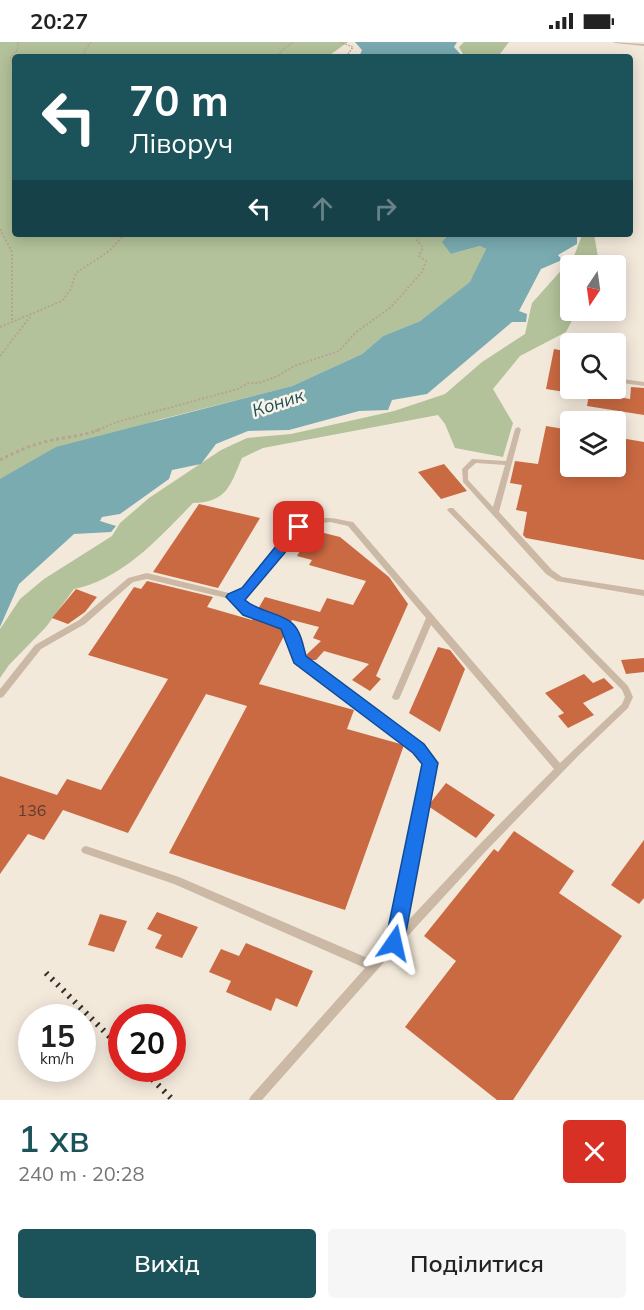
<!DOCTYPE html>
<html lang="uk">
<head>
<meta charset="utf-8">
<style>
	:root { --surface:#fff; --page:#f6f6f6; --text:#222; --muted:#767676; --accent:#1c525a }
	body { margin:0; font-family:Mulish,sans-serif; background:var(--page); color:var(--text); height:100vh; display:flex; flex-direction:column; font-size:22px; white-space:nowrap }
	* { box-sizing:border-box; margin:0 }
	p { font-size:20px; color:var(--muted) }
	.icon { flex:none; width:33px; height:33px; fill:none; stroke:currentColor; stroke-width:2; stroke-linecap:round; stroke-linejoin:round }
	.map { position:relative; height:1058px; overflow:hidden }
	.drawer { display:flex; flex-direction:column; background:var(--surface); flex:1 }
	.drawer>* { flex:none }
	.top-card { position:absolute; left:12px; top:12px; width:621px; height:183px; border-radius:6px; box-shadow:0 3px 15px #0003; background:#1c525a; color:#fff; overflow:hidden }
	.needle { width:39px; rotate:193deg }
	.controls { position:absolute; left:560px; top:213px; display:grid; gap:12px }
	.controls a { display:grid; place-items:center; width:66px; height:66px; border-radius:6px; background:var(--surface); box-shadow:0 3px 15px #0003; font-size:30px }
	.speed { position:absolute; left:18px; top:962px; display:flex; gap:12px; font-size:30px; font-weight:700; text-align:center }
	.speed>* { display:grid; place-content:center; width:78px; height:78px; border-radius:50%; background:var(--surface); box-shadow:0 3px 15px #0003; line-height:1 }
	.speed small { font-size:15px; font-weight:400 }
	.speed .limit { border:9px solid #d22; background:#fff; color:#111 }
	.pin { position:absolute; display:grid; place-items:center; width:51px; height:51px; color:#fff; margin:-26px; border-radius:12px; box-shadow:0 3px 9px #0006 }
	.me { position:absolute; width:66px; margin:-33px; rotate:11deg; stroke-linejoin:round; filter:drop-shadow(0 0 4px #0008) }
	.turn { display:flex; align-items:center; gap:21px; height:126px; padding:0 18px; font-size:27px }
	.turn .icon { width:78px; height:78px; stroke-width:2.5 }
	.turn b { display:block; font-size:42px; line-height:51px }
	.lanes { display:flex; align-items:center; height:57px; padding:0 18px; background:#0003; justify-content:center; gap:30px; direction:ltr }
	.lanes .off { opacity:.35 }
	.round { display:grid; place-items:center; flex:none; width:63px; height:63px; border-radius:6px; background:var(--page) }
	.overview { display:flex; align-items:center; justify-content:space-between; height:102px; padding:0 18px }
	h1 { font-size:36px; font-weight:600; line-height:45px; color:var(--accent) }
	.primary-button { display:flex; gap:12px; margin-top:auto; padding:12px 18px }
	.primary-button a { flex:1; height:69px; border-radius:6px; background:var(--accent); color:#fff; font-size:24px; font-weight:600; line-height:69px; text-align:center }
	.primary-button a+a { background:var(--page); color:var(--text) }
	.status { display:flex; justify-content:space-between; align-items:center; height:42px; padding:0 30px; background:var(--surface); direction:ltr }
	.status svg { height:16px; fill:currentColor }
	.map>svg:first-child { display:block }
</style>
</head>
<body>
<div class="status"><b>20:27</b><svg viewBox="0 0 49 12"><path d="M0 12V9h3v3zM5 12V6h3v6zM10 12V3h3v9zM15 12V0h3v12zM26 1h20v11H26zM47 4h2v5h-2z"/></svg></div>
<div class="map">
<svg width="644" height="1058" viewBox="0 0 644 1058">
	<rect width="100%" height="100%" fill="#f3e9db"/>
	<g fill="#b3c29a">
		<path d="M0,0H348L327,15H15V192H449L446,194L451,212L480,204L486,207L471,240L420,279L383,294L362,312L292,344L158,378L0,437Z"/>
		<path d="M464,0H509L500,12L506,15L464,14L459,5Z"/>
		<path d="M578,192H594L598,215L595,223L570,224V268L577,269L566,290L520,314L493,347L513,381L503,415L455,406L445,382L438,373L263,406L242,416C230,444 227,460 193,461C159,496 123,537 74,547L46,585L9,623L0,636V587L20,557L44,537L112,494L120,481L149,456L221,408L247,396L291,392L394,369L445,352L482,320L525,292L532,261L574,214L581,196Z"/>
	</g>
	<g fill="#79abb1">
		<path d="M355,0H457L454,5L463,15H359L362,8Z"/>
		<path d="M449,192H577V202L558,213L562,218L541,227L519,269L527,272L526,280H512L427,352L392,358L388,368L359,369L289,388L248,389L216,402L201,422L172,428L169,437L120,472L102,475L100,479L116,484L111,490L74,492L19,542L0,585V437L56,405L292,344L362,312L383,294L420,279L470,240L486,207L480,204L451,212L442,200Z"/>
	</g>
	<g fill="#ca6a42">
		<path d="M554,307L570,310V348L566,347L565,350L546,347Z"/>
		<path d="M631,345L644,346V373L587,364L590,346H602L601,352L630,357Z"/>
		<path d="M546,384L570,388V428L615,435V395L644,400V518L526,496L523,493L527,470L516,468L522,443L510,441L515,419L538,422Z"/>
		<path d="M444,422L467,449L441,457L418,430Z"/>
		<path d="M199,462L260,476L218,546L153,530Z"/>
		<path d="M312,488L340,495L389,535L408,562L376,634L381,637L370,649L352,638L369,622L324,609L316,618H310L305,614L321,599L313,596L319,585L292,578L291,580L258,567L265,555L320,570L327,556L353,563L366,539L309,523L312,518L297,514Z"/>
		<path d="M147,539L213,555L207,565L252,578L253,576L281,587L285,592L259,642L354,668L347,687L404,703L345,868L169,811L247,664L206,652L128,791L63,768L44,798L28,792L0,832V734L57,753L67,737L101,748L168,637L88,613L134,545L141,547Z"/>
		<path d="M76,547L97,555L85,570L68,582L52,576Z"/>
		<path d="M438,605L450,608L465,627L440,690L409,671Z"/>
		<path d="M644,616V630L626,632L621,618Z"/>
		<path d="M584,632L593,641L604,636L614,646L583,661L594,673L568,686L558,674L564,671L545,651Z"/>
		<path d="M446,741L495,773L476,796L428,764Z"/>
		<path d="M514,789L574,829L559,851L622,894L513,1058H497L405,985L456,919L424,894L494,807L498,810Z"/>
		<path d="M644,798V856L639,862L611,843Z"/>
		<path d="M157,870L198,885L182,916L155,906L162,893L147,887Z"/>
		<path d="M100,872L127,879L114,910L88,903Z"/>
		<path d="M246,901L313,929L297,965L276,956L271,969L226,950L231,939L209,930L221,907L239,914Z"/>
	</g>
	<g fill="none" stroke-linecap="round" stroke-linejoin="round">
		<g stroke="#b7a391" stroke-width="1.5" stroke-dasharray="1.5 1.5" stroke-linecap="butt">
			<path d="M340,0L353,5L346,15"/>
			<path d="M85,15L84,10L91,0"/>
			<path d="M280,15V10L293,0"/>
			<path d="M15,30L10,16L18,7V0"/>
		</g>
		<g stroke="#b7a391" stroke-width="2" stroke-dasharray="2 2" stroke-linecap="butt">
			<path d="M0,187L12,210V281"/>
			<path d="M0,285L62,259L71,247L76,231L109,209L125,192"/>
			<path d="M0,314L30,275"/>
			<path d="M95,389L117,380L238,347L249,341H259L278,334L294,324L339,309L355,291L391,265L422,230L426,219L419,214L423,205L417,199L420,192"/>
		</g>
		<path stroke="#b7a391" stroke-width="3" stroke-dasharray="3 3" stroke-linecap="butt" d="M0,418C15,410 31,403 48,399C65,395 82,394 99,388"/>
		<g fill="#cbb9a6" fill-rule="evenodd">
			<path d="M613,0L644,2V4L615,1Z"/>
			<path d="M615,336L644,340V344L615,340Z"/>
			<path d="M518,385L521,387L499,470L552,528L562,535L644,548V554L557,539L546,532L463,440L462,427L472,417L506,419L515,387ZM476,421L505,423L493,465L468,438V428Z"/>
			<path d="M449,466H453L628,644L633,655L628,666L579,713L485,810L393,910L262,1058H249L251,1054L365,926L174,842L83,811L81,808L83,805L86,804L179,835L372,918L390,898L425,722L416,709L297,619L287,592L283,585L245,571L230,557L147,537L133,540L85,582L41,607L3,655L0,656V647L35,603L79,578L128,536L147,531L233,552C242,551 249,542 254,535C274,510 293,475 329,476C337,476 345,479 353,480L560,721L622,662L625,655L622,648L449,470L447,468ZM330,480L348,484L426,576L392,655L393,657L396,658L399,657L400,655L431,583L554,727L478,804L403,884L434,721L433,718L422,703L303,615L295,591L289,581L251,567L240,557C248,554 255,545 260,538C274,520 292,489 316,482C320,481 325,481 330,480Z"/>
		</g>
		<g stroke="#372d27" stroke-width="6" stroke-dasharray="2 6" stroke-linecap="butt">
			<path d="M46,931L122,1007"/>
			<path d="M141,1026L173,1058"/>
		</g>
	</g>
	<path fill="#1a73e8" stroke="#114b97" stroke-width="1.5" d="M299,481L306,485L304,488L245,558C258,570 283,571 293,582C301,590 303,603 306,614L424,702L438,721L404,901L401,907L394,910L388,907L385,901L422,722L413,711L294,621L281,587L243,573L226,555L228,552L242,546L294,482Z"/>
	<g text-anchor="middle" stroke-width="5" stroke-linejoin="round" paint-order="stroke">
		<g font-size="16" fill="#5c3c2e">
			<text x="32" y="774">136</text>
		</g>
		<g font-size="18" font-style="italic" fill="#1c525a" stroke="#faf3e8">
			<text transform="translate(278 361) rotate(-18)" y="6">Коник</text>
		</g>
	</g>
</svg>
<div class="controls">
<a><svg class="needle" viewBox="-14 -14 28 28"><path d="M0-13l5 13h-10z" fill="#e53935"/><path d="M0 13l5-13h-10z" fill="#767676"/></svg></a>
<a><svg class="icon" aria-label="search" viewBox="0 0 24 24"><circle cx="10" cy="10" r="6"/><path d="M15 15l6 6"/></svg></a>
<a><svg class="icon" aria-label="layers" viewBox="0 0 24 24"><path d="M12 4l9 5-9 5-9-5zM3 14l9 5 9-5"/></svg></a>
</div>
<div class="speed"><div>15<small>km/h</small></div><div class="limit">20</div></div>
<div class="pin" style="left:299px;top:485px;background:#d93025"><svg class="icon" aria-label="arrive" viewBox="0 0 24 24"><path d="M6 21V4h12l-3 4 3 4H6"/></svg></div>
<svg class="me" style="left:394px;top:901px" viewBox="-20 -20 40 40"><path d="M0-17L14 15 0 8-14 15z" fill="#1a73e8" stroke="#fff" stroke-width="4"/></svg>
<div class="top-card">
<div class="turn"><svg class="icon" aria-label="left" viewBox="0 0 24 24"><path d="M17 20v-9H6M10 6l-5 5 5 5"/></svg><div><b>70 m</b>Ліворуч</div></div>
<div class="lanes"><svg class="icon" aria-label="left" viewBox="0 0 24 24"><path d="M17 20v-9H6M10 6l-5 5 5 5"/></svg><svg class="icon off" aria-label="ahead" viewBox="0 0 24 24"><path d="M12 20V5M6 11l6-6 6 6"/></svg><svg class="icon off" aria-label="right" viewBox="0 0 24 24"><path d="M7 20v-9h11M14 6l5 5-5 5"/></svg></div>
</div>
</div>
<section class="drawer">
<div class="overview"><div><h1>1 хв</h1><p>240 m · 20:28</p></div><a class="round" style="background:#d93025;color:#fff"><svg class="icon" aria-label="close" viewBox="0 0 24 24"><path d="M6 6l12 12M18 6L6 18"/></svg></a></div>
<div class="primary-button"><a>Вихід</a><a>Поділитися</a></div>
</section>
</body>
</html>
